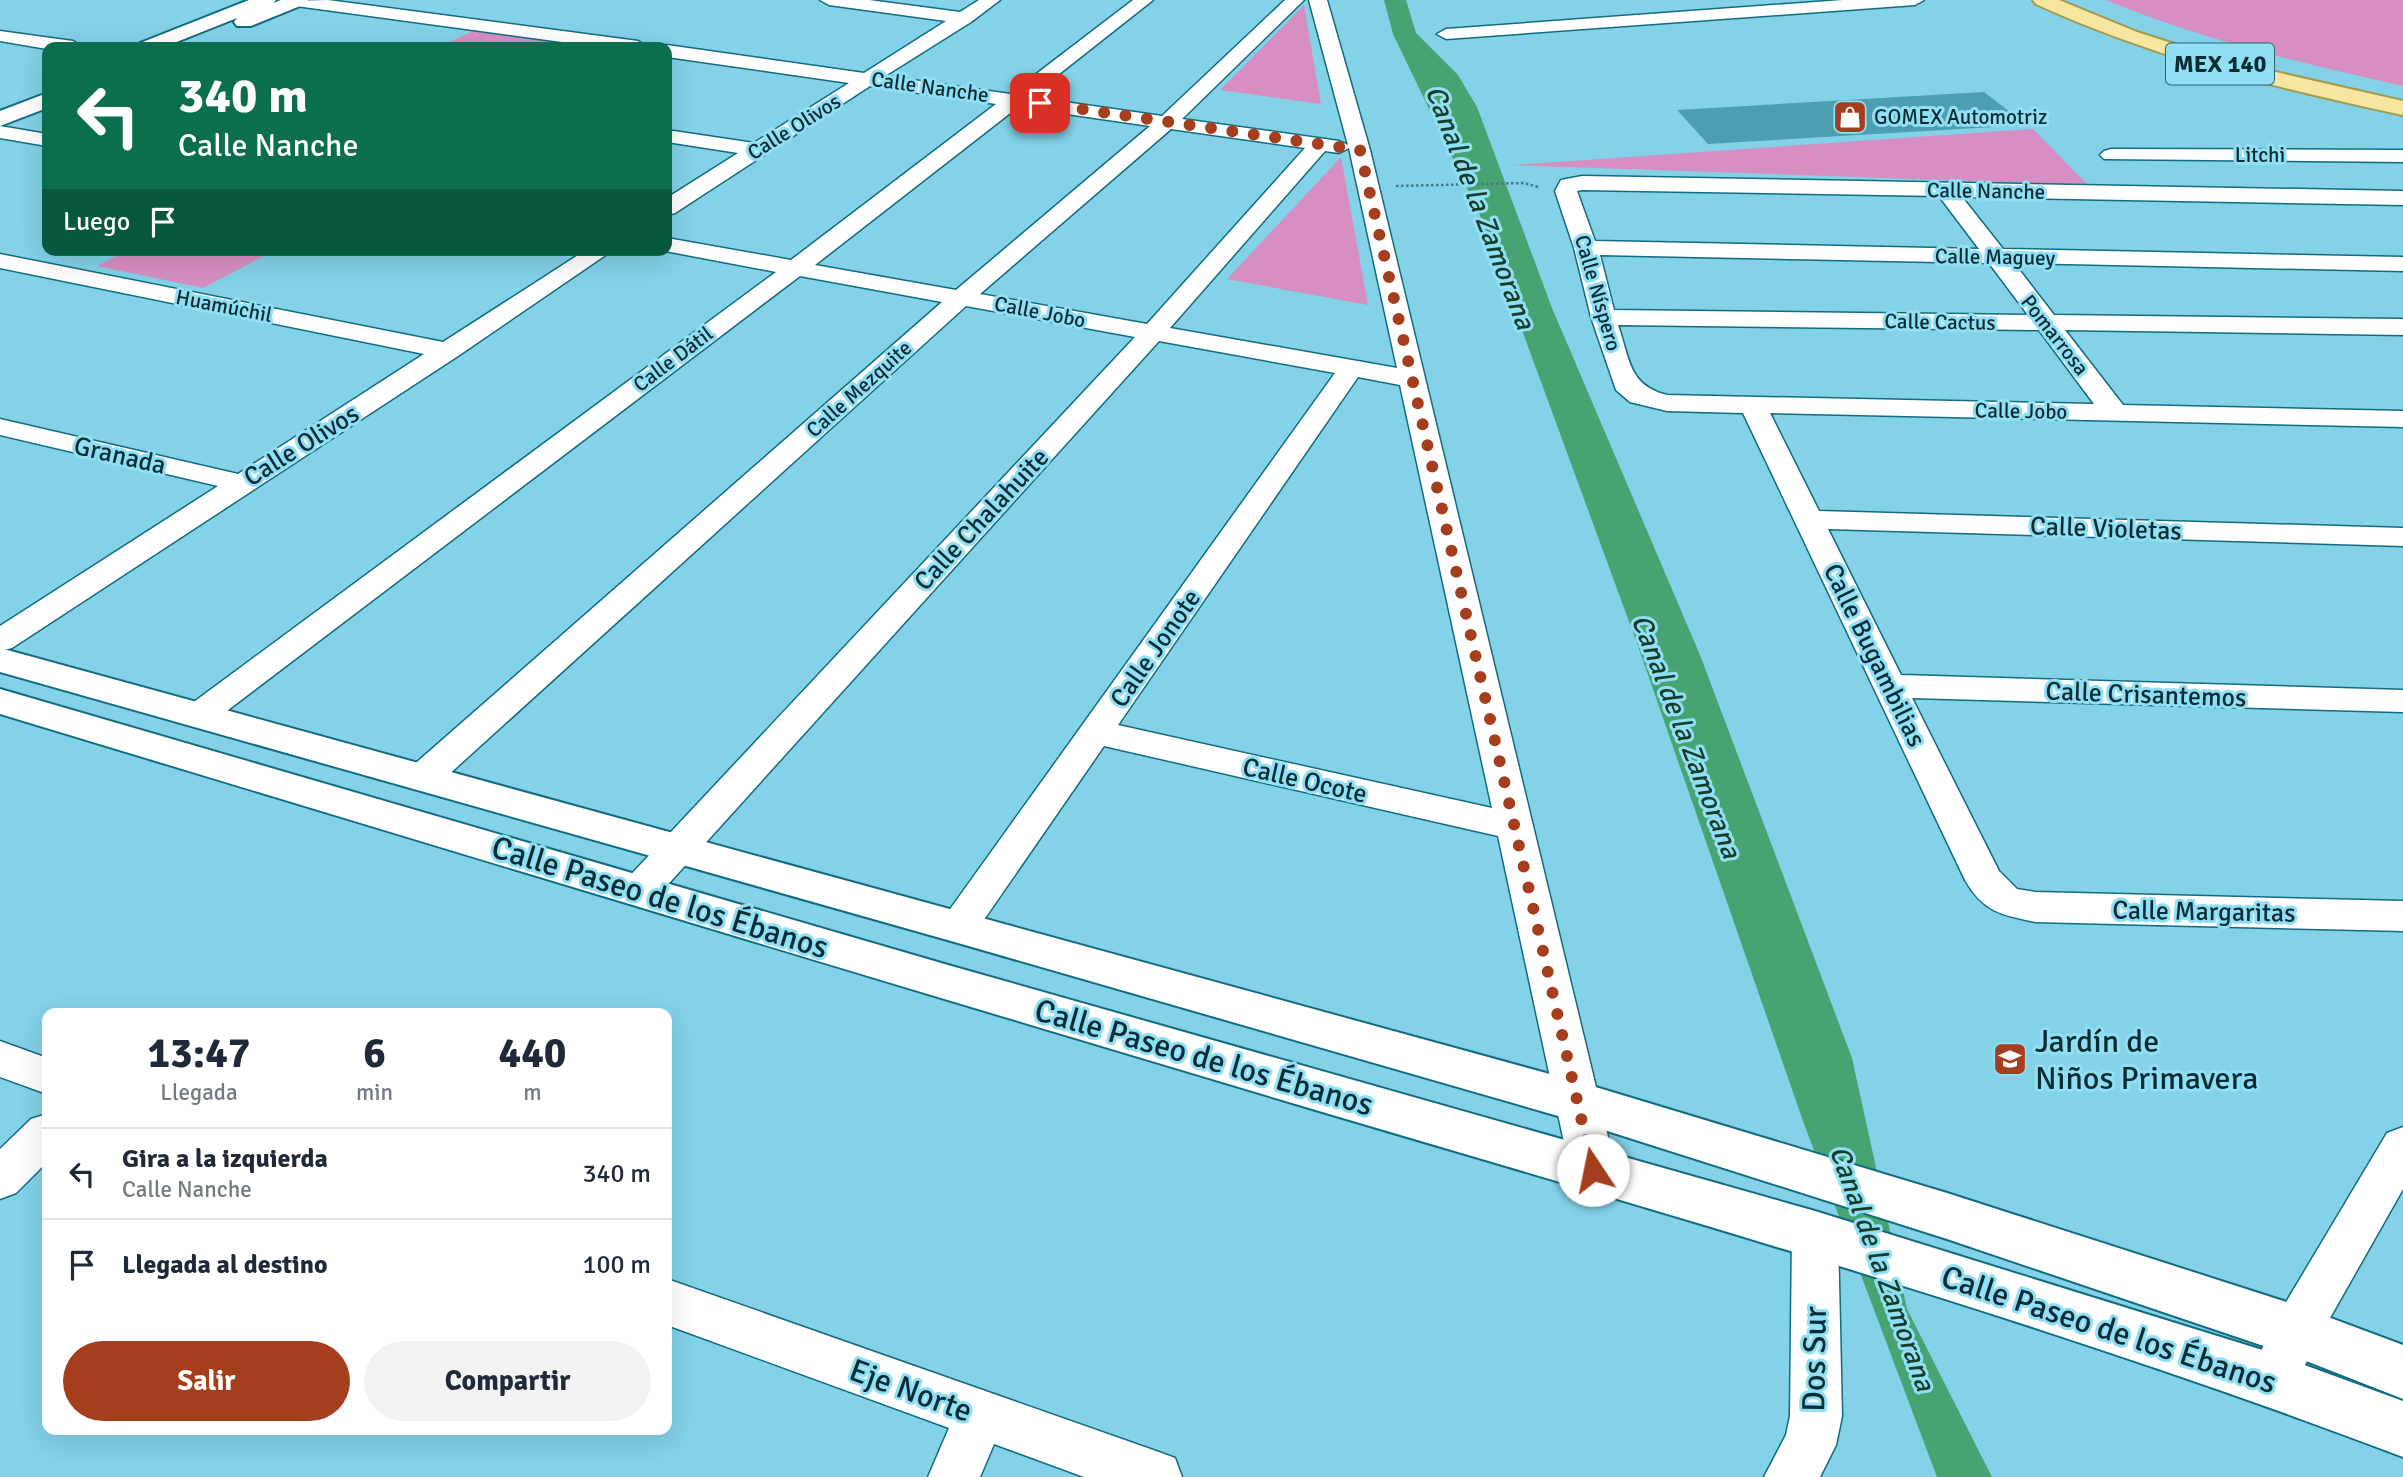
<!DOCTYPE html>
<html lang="es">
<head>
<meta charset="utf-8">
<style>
	:root { --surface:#fff; --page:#f2f2f3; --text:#1f2937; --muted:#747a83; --line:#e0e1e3; --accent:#a53e1d }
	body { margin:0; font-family:Signika,sans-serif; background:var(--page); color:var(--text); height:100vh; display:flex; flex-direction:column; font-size:26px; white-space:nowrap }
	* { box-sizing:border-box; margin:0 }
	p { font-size:23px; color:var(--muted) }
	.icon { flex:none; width:38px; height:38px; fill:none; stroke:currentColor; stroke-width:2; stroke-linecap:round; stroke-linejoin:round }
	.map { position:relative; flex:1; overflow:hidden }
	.details { position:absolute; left:42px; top:1008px; width:630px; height:427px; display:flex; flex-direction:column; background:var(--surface); border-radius:14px; box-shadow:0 7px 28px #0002 }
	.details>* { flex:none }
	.banner { position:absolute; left:42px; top:42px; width:630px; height:214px; border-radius:14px; box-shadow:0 7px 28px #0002; background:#0b6e4f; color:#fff; overflow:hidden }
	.pin { position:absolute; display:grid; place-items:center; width:60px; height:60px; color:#fff; margin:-30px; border-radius:14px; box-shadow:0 4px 10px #0006 }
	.me { position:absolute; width:77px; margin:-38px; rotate:349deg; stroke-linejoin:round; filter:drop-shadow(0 0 5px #0008) }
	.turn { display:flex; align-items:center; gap:24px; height:147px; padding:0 21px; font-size:32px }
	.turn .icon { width:91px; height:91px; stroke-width:2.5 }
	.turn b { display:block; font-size:49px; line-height:60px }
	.then { display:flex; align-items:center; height:66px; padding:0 21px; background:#0003; gap:14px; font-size:26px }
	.eta { display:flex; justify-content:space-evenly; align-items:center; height:119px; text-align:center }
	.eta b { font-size:42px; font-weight:700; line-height:49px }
	.button { display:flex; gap:14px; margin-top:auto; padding:14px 21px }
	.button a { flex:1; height:80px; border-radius:42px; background:var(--accent); color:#fff; font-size:28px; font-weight:700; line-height:80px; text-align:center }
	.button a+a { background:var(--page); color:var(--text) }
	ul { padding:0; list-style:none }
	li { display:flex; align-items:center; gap:21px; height:91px; padding:0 21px; border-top:2px solid var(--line) }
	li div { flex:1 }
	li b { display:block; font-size:26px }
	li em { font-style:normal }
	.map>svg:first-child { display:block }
</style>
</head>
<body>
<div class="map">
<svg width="2403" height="1477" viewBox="0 0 2403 1477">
	<rect width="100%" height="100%" fill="#83d2e8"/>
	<g fill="#d78fc3">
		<path d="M2106,0H2403V86C2302,63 2202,40 2106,0Z"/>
		<path d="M1304,5L1321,104L1220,90Z"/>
		<path d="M477,29L563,42L552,47H440Z"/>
		<path d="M2033,129L2088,185L1512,165L2032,129Z"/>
		<path d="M1341,157L1368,305L1227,279Z"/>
		<path d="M129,250H275L203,288L97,266Z"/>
	</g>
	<path fill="#47a371" d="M1384,0H1406L1416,33L1458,75L1477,107L1552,308L1700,655L1852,1058L1907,1309L1992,1477H1937L1803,1121L1638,646L1479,213L1393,34Z"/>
	<path fill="#4e9eb2" d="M1984,92L2027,125L1708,144L1677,110Z"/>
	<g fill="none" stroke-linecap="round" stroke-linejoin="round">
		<g stroke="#116c80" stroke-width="3">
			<g id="street">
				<path d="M328,0L638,41L647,47H599L296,6L287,1Z"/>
				<path d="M820,0H869L960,12L979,0H1000L971,22L885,76L1010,94L1133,0H1153L1030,97L1162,116L1285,0H1304L1182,119L1339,141L1348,145L1309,0H1327L1370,150L1616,1170L1609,1184L1593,1190L1577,1184L1570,1170L1498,836L1104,746L972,937L958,941L944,937L938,926L1335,373L1159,341L653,901L639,906L625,901L620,891L625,881L1135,337L966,306L435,787L422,791L409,787L404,778L409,769L942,302L800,276L211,723L199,727L187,723L182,715L187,707L776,272L660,250H667V238L791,260L996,104L870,86L675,213L667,215V198L738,153L667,142V130L754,143L849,83L667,57V47H660L667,45L864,73L946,21L829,5ZM1018,107L1150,126L956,290L815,265ZM1171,129L1305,148L1147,324L980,294ZM1349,148L1397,368L1170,328L1325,151L1339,153ZM1358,377L1400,385L1492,808L1118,725Z"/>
				<path d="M1843,0H1924L1915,5L1446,39L1437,34L1446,29Z"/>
				<path d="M0,31L73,41L82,47L47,49L0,41Z"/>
				<path d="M0,126L47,134V146L0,138Z"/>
				<path d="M2111,149L2403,150V162L2104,159L2100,155L2104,151Z"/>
				<path d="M1582,176L2403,191V205L1962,197L2003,249L2403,257V271L2014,263L2054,315L2403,319V335L2065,330L2123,405L2403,411V427L1770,413L1819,511L2403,528V546L1828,529L1901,675L2403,690V712L1912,698L1999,871L2017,889L2035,892L2403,901V931L2035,922C2002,915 1983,912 1965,880L1743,413L1667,411L1630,402L1616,390L1591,317L1574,248L1555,191L1561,180ZM1582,190L1939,196L1979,249L1595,241L1577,191ZM1600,255L1989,263L2028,315L1614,310ZM1618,325L2039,330L2094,404L1667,395C1628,385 1630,359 1618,325Z"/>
				<path d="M586,250H613L458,356L12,648L0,651V626L218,486L0,435V419L238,474L424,354L0,268V254L443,342Z"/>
				<path d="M0,1041L47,1058V1094L0,1077Z"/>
				<path d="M47,1114V1162L16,1193L0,1199V1149L31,1119Z"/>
				<path d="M2403,1127V1189L2313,1348L2290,1397L2272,1405L2254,1397L2247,1380L2279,1314L2387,1133Z"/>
				<path d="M1815,1214L1832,1220L1838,1235L1842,1416L1836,1445L1820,1477H1764L1786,1435L1790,1416L1792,1235L1798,1220Z"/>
				<path d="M667,1279L1156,1451L1175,1458L1182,1477H1084L994,1444L980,1477H928L949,1428L667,1325Z"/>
			</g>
		</g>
		<g stroke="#116c80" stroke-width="4">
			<g id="secondary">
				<path d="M249,0H276L273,3L281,0H308L305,4L251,26H237L234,22L237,18L164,47H137L140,43Z"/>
				<path d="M47,93V108L0,126V111Z"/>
				<path d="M0,648L1579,1082L1947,1193L2296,1305L2403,1345V1399L2296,1357L1947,1239L1579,1122L958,943L0,672Z"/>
				<path d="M0,689L948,965L1815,1211L2272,1353L2403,1401V1457C2049,1322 1683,1219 1319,1111C879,980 440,847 0,714Z"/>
			</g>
		</g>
		<g stroke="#9f9a50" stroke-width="4">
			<path id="primary" d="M2033,0H2059L2137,32L2227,61L2403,101V115C2277,88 2154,58 2036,4Z"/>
		</g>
		<path stroke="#417987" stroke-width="2.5" stroke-dasharray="2.5 2.5" stroke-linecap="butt" d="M1396,186L1524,183L1538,187"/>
		<use href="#street" fill="#fff" fill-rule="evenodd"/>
		<use href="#secondary" fill="#fff" fill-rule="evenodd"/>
		<use href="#primary" fill="#f6e69f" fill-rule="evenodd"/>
	</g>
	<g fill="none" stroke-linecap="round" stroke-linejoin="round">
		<path stroke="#a53e1d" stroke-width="12" stroke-dasharray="0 21.6" d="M1040,103L1360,150L1593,1170"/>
	</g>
	<defs>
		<g id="shop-square" transform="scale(1.75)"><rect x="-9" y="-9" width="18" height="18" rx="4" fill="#a53e1d" stroke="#90dff5"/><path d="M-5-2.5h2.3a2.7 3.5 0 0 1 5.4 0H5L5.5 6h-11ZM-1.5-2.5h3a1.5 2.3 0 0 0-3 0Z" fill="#fff"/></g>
		<g id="school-square" transform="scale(1.75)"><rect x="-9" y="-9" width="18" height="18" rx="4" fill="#a53e1d" stroke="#90dff5"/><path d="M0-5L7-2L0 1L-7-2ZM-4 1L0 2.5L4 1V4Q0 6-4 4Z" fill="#fff"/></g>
	</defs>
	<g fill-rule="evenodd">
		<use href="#shop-square" x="1850" y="117"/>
		<use href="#school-square" x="2010" y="1059"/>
	</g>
	<g text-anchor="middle" stroke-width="6" stroke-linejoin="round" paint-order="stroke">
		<g font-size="21" fill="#082c34" stroke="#90dff5">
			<text transform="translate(930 87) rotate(8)" y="7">Calle Nanche</text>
			<text transform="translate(794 127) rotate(-32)" y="7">Calle Olivos</text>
			<text x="2260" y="162">Litchi</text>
			<text transform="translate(1986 191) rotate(1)" y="7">Calle Nanche</text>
			<text transform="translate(1995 257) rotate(1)" y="7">Calle Maguey</text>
			<text transform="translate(1598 293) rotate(74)" y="7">Calle Níspero</text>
			<text transform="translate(224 306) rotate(11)" y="7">Huamúchil</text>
			<text transform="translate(1040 312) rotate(11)" y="7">Calle Jobo</text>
			<text transform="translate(1940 322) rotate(1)" y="7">Calle Cactus</text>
			<text transform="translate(2055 335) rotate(52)" y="7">Pomarrosa</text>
			<text transform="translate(673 359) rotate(-37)" y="7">Calle Dátil</text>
			<text transform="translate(859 389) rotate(-42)" y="7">Calle Mezquite</text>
			<text transform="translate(2021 411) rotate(1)" y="7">Calle Jobo</text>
		</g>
		<g font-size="21" fill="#082c34" stroke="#90dff5" text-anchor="start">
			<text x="1874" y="124">GOMEX Automotriz</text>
		</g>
		<rect fill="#90dff5" stroke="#31626e" stroke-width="2" x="2166" y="43.5" width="108" height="41" rx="5"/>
		<g font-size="24" font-weight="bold" fill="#082c34">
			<text x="2220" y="72">MEX 140</text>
		</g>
		<g font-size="26" fill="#082c34" stroke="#90dff5">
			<text transform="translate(301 445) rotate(-32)" y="9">Calle Olivos</text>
			<text transform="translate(120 455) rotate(13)" y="9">Granada</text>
			<text transform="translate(981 519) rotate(-47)" y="9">Calle Chalahuite</text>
			<text transform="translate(2106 528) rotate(2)" y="9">Calle Violetas</text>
			<text transform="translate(1155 648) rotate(-55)" y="9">Calle Jonote</text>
			<text transform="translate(1875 655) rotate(64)" y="9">Calle Bugambilias</text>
			<text transform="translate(2146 694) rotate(2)" y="9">Calle Crisantemos</text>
			<text transform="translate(1305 780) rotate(13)" y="9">Calle Ocote</text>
			<text transform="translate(2204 911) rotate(1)" y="9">Calle Margaritas</text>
		</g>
		<g font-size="28" font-style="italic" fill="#163d28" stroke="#90dff5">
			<text transform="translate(1481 207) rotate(69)" y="10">Canal de la Zamorana</text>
			<text transform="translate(1687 736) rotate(69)" y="10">Canal de la Zamorana</text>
			<text transform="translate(1883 1268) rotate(70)" y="10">Canal de la Zamorana</text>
		</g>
		<g font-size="32" fill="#082c34" stroke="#90dff5">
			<text transform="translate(660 897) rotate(17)" y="11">Calle Paseo de los Ébanos</text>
			<text transform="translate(1204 1057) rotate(16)" y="11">Calle Paseo de los Ébanos</text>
			<text transform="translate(2109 1329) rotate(18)" y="11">Calle Paseo de los Ébanos</text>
			<text transform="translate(1814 1359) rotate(-89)" y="11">Dos Sur</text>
			<text transform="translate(911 1390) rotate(20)" y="11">Eje Norte</text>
		</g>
		<g font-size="32" fill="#082c34" stroke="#90dff5" text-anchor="start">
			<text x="2035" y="1052">Jardín de<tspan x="2035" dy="37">Niños Primavera</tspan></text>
		</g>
	</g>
</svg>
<div class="pin" style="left:1040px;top:103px;background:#d93025"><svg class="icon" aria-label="arrive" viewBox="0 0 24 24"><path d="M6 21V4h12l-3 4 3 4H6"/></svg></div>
<svg class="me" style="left:1593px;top:1170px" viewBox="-20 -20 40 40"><circle r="19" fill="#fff"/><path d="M0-13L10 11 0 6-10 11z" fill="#a53e1d"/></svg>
<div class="banner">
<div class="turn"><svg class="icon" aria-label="left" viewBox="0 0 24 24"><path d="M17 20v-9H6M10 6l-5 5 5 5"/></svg><div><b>340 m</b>Calle Nanche</div></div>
<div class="then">Luego<svg class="icon" aria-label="arrive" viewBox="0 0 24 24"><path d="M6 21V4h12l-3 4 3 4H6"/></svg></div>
</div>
<section class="details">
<div class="eta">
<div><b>13:47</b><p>Llegada</p></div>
<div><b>6</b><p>min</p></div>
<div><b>440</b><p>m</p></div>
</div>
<ul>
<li><svg class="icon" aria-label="left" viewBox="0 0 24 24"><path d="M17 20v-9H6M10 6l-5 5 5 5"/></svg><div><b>Gira a la izquierda</b><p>Calle Nanche</p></div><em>340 m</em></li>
<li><svg class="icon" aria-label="arrive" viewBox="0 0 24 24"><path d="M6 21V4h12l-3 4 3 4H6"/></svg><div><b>Llegada al destino</b></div><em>100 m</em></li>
</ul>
<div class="button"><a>Salir</a><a>Compartir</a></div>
</section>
</div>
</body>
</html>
